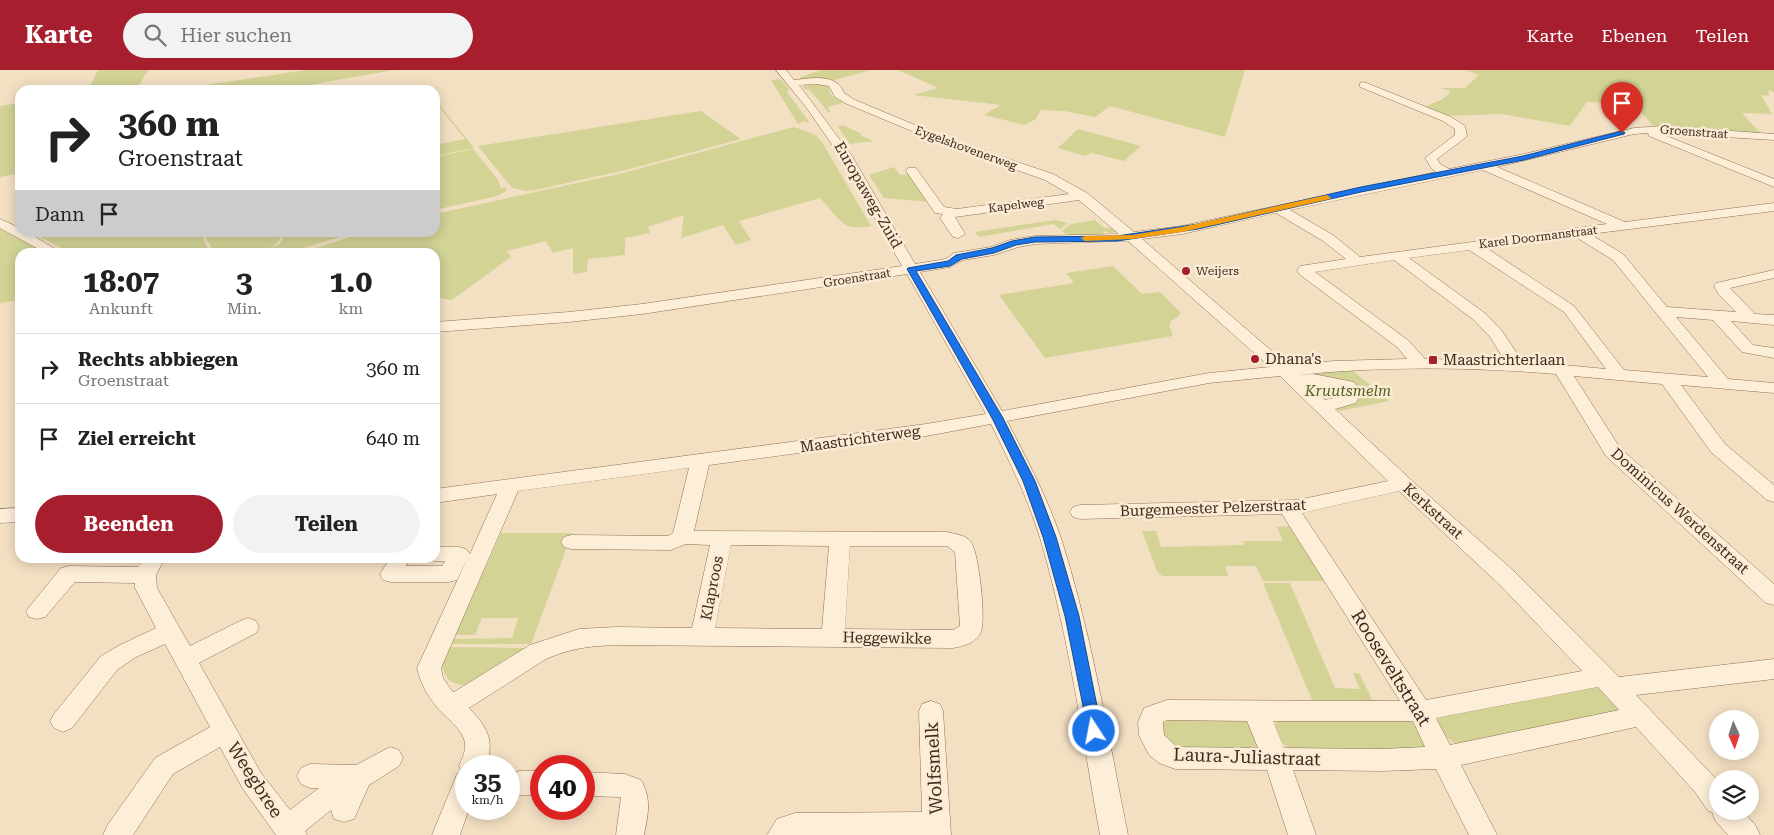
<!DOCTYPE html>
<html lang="de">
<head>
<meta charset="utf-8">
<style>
	:root { --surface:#fff; --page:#f2f2f2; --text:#222; --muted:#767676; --line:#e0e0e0; --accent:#a71f2e }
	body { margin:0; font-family:"Roboto Serif",serif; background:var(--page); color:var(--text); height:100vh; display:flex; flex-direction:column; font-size:19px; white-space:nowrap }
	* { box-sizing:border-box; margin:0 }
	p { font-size:16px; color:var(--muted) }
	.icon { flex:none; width:28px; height:28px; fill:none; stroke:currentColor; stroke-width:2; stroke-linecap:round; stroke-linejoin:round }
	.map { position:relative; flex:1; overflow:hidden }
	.details { position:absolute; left:15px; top:178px; width:425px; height:315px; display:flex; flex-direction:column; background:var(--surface); border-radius:15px; box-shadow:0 2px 12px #0003 }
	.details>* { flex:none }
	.hud { position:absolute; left:15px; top:15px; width:425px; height:152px; border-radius:15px; box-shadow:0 2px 12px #0003; background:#fff; color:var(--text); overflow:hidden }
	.needle { width:32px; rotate:177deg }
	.fabs { position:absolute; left:1709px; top:640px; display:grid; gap:10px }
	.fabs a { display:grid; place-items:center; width:50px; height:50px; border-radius:50%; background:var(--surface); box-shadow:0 2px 12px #0003; font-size:25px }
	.speed { position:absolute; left:455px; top:685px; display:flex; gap:10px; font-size:25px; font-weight:700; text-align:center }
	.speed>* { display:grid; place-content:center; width:65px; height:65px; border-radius:50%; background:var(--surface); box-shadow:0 2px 12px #0003; line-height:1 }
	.speed small { font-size:12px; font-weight:400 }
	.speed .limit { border:8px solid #d22; background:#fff; color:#111 }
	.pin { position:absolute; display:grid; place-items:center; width:42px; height:42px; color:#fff; margin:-51px -21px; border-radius:50% 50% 50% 0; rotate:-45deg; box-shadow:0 0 5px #0007 }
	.pin .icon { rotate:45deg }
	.me { position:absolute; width:55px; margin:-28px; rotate:349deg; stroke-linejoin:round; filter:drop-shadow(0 0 4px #0008) }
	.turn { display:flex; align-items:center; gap:18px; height:105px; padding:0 20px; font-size:22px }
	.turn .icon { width:65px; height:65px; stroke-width:2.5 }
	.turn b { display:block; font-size:35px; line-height:42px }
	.then { display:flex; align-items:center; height:48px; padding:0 20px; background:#0003; gap:10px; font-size:19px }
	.eta { display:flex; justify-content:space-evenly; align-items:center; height:85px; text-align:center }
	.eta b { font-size:30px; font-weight:700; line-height:35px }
	.action { display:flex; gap:10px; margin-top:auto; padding:10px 20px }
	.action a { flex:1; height:58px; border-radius:30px; background:var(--accent); color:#fff; font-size:20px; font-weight:700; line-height:58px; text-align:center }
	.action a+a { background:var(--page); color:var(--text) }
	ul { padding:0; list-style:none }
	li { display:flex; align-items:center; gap:15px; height:70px; padding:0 20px; border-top:1px solid var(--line) }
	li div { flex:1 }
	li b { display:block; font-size:19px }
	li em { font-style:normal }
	header { display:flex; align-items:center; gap:30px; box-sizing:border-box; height:70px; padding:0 25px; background:var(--accent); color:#fff }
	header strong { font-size:24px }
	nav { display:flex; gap:28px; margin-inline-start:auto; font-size:18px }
	.search { width:350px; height:45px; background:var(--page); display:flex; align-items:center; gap:12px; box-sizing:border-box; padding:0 18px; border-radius:28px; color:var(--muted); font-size:19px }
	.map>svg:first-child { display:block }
</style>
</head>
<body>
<header>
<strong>Karte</strong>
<div class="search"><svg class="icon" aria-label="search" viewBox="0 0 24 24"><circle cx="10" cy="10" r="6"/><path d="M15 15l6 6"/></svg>Hier suchen</div>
<nav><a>Karte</a><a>Ebenen</a><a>Teilen</a></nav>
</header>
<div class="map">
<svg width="1774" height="765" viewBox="0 0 1774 765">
	<rect width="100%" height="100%" fill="#f3e0c3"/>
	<g fill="#d2d395">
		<path d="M98,0H148L136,20H88Z"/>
		<path d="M306,0H394L281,20H173Z"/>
		<path d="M822,0H871L831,11L802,10L800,7Z"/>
		<path d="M898,0H1245L1225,67L1110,36L1095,47L1064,41L1041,40L1036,49L1025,55L984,45L1001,35L913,25L938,18Z"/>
		<path d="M1465,0H1774V22L1768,20L1769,26L1761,25L1772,44L1742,43L1761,64L1654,57L1634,34L1587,32L1570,56L1502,44L1445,46L1422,38L1441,30L1449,24L1450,21L1441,18H1465L1479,5Z"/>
		<path d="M780,9L789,19L787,22L810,53L804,51L798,54L771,10Z"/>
		<path d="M815,13L828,15L831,25L843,33L827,37L831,42H828L810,20L805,19L802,15Z"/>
		<path d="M435,28L439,34L474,78L435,86V75L465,69L435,32Z"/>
		<path d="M20,33V103L0,107V36Z"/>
		<path d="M701,41L741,69L626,100L535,120L526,121L512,118L478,76Z"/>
		<path d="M842,55L862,64L860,65L873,71L850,74L838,57Z"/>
		<path d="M794,57L814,64L822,72L871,156C840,162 840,148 820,128L739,151L751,170L736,175L723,155L681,168L684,145L648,157L650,163L625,168V185L588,189L587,202L573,204V178L553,183L546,171L507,181L511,187L452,230L435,227V182H304L363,163L435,162V144L623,103Z"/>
		<path d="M1078,59L1141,76L1124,91L1092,83L1085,86L1058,78Z"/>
		<path d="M473,79L498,110L501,118L506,117V121L497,126L435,140V87Z"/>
		<path d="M894,97L900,105L910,104L930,132L884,128L869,105Z"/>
		<path d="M1055,150L1068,153L1060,159L1054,154L979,167L975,162Z"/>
		<path d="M1095,150L1104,158H1114L1118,162L1109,163L1105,161L1102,162L1105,164C1093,166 1071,169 1062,161L1071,154Z"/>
		<path d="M0,159L44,182H20V230L0,233Z"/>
		<path d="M33,163H204L203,169L210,182H69Z"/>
		<path d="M207,163V162L282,163C275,190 236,183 214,182L206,168Z"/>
		<path d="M286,163V162L353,163L290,182H263L280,174Z"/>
		<path d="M1113,196L1142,224L1160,222L1180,242V245L1171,251L1169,256L1173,266L1045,288L999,225L1074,213L1066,203Z"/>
		<path d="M1352,300L1389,331L1339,341L1334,336L1336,334L1302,305Z"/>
		<path d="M1290,456L1325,511H1263L1256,496H1225L1228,506H1162L1157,501L1142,461H1156L1161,477L1243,475L1244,474L1243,471H1283L1277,457Z"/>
		<path d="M501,463H572L531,574H451L453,569L512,568L518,548H482L475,565H455Z"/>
		<path d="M1263,513H1290L1335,618L1360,619L1353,603H1359L1373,631L1312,630Z"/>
		<path d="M449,577L530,578L468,615C454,616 447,611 442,597Z"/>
		<path d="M1596,614L1627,640L1462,676C1448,671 1443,665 1437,651L1439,646Z"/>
		<path d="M1280,649H1407L1419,656L1426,676L1423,678L1296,681C1284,676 1278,671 1274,659L1276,651Z"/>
		<path d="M1161,650H1247L1259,672L1255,678L1179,681L1164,675Z"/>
	</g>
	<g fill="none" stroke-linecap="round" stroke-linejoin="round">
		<g stroke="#917057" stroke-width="1">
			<g id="minor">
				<path d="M776,0H786L794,10C812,8 837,3 844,23L855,30L946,68L1053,104L1087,123L1134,162L1182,156L1436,102L1432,99L1425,88L1455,65V59L1443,51L1360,17V13L1364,12L1451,47L1465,56L1467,66L1465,68L1437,89L1440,94L1449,99L1524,84L1634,58L1662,56L1774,64V70L1659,63L1774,109V117L1649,66L1648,63L1634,64L1497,97L1625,152L1774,133V141L1590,164L1623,184L1667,237L1736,242L1719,225L1714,216L1716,213L1774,200V208L1730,218L1755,244L1774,245V255L1731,251L1753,275L1774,278V288L1742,282L1713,250L1676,247L1728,309L1774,313V323L1681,315L1725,374L1774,415V432L1767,430L1711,382L1662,314L1574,306L1620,378L1774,514V535L1766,533L1606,386L1556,304C1471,297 1383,296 1298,305L1313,304L1354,312L1361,322L1356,333L1335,339L1410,409L1516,503L1619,607L1774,589V609L1636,625L1718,711V741H1743L1756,756L1760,765H1728L1715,750L1712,742L1708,741L1695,722L1636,657L1461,695L1497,765H1469L1436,699L1382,701L1293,700L1316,765H1288L1267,700L1175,699L1159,693L1149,685L1139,665L1138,652L1144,638L1167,630L1400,631L1282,444L1080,449L1073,447L1070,442L1073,437L1080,435L1298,430L1388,411L1280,306L1209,313L1007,351C1027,389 1047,427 1061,468C1092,565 1108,666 1128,765H1100C1082,666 1069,565 1040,468C1028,428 1009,391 991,354L926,366L709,395L694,461L947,462C955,464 966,465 971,472C979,483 987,554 980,564C974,574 963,576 953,578L616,575C590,576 571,578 546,589L469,638C487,657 496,671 485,696H466V739H469L460,765H432L457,704L462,702L459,696C462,689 466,681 465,673C463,659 445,647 436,636C427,625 420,612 417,598L469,485L457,510L449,512H391L383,510L380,504L390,488H410L406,496H442L445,491H435L426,488H435V477H459L466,479L470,484L497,424L435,433V419L926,354L986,344L907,204L642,244L569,252L435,262V252L569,242L642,234L902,196L840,86L806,37ZM816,14L829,16L835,27L847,34L938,72L1045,110L1069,124L957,139L944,137L916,98H908L906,101L935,143L943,144L940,148L953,167L958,168L965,164L955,147L1079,130L1119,164L1035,166L1010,170L991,177L954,183L946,189L915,194L852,86L799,15ZM1483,100L1607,154L1360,187L1333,165L1290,140ZM1276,143L1323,171L1346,189L1300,196L1297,201L1299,204L1397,277L1407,289L1334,291L1288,295L1142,169L1182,164ZM1574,166L1613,190L1708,307L1624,300L1574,236L1485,177ZM1128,171L1270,297L1209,303L1002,341L920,202L950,197L963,190L994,185L1018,177L1035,174ZM1469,180L1564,242L1606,299L1522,291L1502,261L1486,244L1409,188ZM1394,190L1474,250L1490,267L1505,291L1425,289L1409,271L1315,202ZM1312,314L1330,319H1341L1343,322L1342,326L1325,330L1308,315ZM689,398L673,463L668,466L571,465L564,467L561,472L564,477L571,479L671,480L686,474L710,475L692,558L616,557L579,559L530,575L454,622L452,621L443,608L441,598L518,421ZM1399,421L1500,515L1582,601L1426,630L1302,443ZM731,475L829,476L822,559L715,558ZM850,476H947L955,482L960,556L953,560L845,559ZM1598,617L1619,640L1450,675L1436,648ZM1167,650L1247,651L1258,678L1177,677L1164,665L1163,652ZM1273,651H1413L1425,677L1382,679L1284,678Z"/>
				<path d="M0,149L20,158V162H27L60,182H44L0,158Z"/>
				<path d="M20,438V452L0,453V439Z"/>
				<path d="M144,488H165L156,505L157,518L190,576L240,551L248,548L256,551L259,557L256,563L199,593L261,703L290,740L319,718H310L301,714L297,706L301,698L310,694L356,695L390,677L399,680L403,688L399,696L369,715L354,749L344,752L334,749L331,740L305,761L307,765H276L243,719L220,677L173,704L133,765H103L107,756L155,688L210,657L165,574L136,587L117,600L72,658L63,662L54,658L50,651L54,644L101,586L120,575L156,558L135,518V513L75,512L45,547L37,549L29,547L26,541L61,498L69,496L138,497Z"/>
				<path d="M931,631L940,634L943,641L951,765H767L777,749L795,743L922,742L919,641L922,634Z"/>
				<path d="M519,701H541V725H519L510,721L509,707Z"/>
				<path d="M584,702L625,704L641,710C652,730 648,744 644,765H616L621,727L584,726Z"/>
			</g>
		</g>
		<use href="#minor" fill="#fdeed8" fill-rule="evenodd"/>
	</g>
	<path fill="#1a73e8" stroke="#114b97" d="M1622,61L1625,63L1624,64L1524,90L1361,122L1198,159L1117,171L1035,172L1016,175L994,183L962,189L950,196L916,201L1003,348L1035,411L1056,467L1079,546L1102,661L1100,666L1094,668L1089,666L1065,546L1043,467L1023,411L992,348L907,199L908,198L948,191L956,185L992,178L1012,171L1035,167L1117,166L1198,154L1361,117L1523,86Z"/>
	<path fill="#f59e0b" d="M1327,125L1331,128L1330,129L1182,162L1132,169L1085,171L1081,168L1085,166L1132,165L1182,157Z"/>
	<g fill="#a71f2e" stroke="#faebd4" stroke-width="2">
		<circle cx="1186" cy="201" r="5"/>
		<circle cx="1255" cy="289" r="5"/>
		<rect x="1428" y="285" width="10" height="10" rx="2.5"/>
	</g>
	<g text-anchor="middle" stroke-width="5" stroke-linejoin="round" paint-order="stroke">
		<g font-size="12" fill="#3f2a1d" stroke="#faebd4">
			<text transform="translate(1694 62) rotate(4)" y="4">Groenstraat</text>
			<text transform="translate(966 78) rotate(20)" y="4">Eygelshovenerweg</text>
			<text transform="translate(1016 135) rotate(-7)" y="4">Kapelweg</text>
			<text transform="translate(1538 167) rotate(-7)" y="4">Karel Doormanstraat</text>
			<text transform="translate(857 208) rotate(-9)" y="4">Groenstraat</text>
		</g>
		<g font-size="12" fill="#3f2a1d" stroke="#faebd4" text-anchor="start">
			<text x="1196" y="205">Weijers</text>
		</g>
		<g font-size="15" fill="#3f2a1d" stroke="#faebd4">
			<text transform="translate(868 125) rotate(60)" y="5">Europaweg-Zuid</text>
			<text transform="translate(860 369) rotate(-8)" y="5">Maastrichterweg</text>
			<text transform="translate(1213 438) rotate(-2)" y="5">Burgemeester Pelzerstraat</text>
			<text transform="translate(1433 441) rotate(42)" y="5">Kerkstraat</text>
			<text transform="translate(1680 441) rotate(42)" y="5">Dominicus Werdenstraat</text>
			<text transform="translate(712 518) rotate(-79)" y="5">Klaproos</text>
			<text transform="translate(887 568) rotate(1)" y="5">Heggewikke</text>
		</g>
		<g font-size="15" fill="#3f2a1d" stroke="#faebd4" text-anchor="start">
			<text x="1265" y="294">Dhana's</text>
			<text x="1443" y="295">Maastrichterlaan</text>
		</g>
		<g font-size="15" font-style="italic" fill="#555e21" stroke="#faebd4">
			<text x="1348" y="326">Kruutsmelm</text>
		</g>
		<g font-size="18" fill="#3f2a1d" stroke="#faebd4">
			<text transform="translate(1391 598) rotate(58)" y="6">Rooseveltstraat</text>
			<text transform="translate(1247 687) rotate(2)" y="6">Laura-Juliastraat</text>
			<text transform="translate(934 698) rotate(-93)" y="6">Wolfsmelk</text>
			<text transform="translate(255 710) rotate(57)" y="6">Weegbree</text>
		</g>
	</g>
</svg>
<div class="fabs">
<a><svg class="needle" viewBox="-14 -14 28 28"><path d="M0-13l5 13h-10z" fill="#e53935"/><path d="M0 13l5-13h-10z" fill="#767676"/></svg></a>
<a><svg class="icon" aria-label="layers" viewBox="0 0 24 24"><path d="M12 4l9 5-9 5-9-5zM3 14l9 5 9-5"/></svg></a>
</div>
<div class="speed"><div>35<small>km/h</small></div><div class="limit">40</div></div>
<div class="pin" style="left:1622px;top:63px;background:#d93025"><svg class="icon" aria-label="arrive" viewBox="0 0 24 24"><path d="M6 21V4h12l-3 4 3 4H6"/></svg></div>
<svg class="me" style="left:1094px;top:661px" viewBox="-20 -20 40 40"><circle r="17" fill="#1a73e8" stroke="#fff" stroke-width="3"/><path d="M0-11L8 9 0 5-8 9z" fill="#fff"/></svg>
<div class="hud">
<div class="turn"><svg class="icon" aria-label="right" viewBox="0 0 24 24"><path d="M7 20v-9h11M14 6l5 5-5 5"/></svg><div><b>360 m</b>Groenstraat</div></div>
<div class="then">Dann<svg class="icon" aria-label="arrive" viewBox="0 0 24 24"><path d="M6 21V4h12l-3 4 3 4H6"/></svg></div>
</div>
<section class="details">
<div class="eta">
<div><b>18:07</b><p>Ankunft</p></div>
<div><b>3</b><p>Min.</p></div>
<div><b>1.0</b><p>km</p></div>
</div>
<ul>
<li><svg class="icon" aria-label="right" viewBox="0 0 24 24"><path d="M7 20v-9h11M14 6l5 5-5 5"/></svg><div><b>Rechts abbiegen</b><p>Groenstraat</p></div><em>360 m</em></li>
<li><svg class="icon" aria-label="arrive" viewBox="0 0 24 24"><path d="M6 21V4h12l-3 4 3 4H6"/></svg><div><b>Ziel erreicht</b></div><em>640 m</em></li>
</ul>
<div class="action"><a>Beenden</a><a>Teilen</a></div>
</section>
</div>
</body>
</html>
